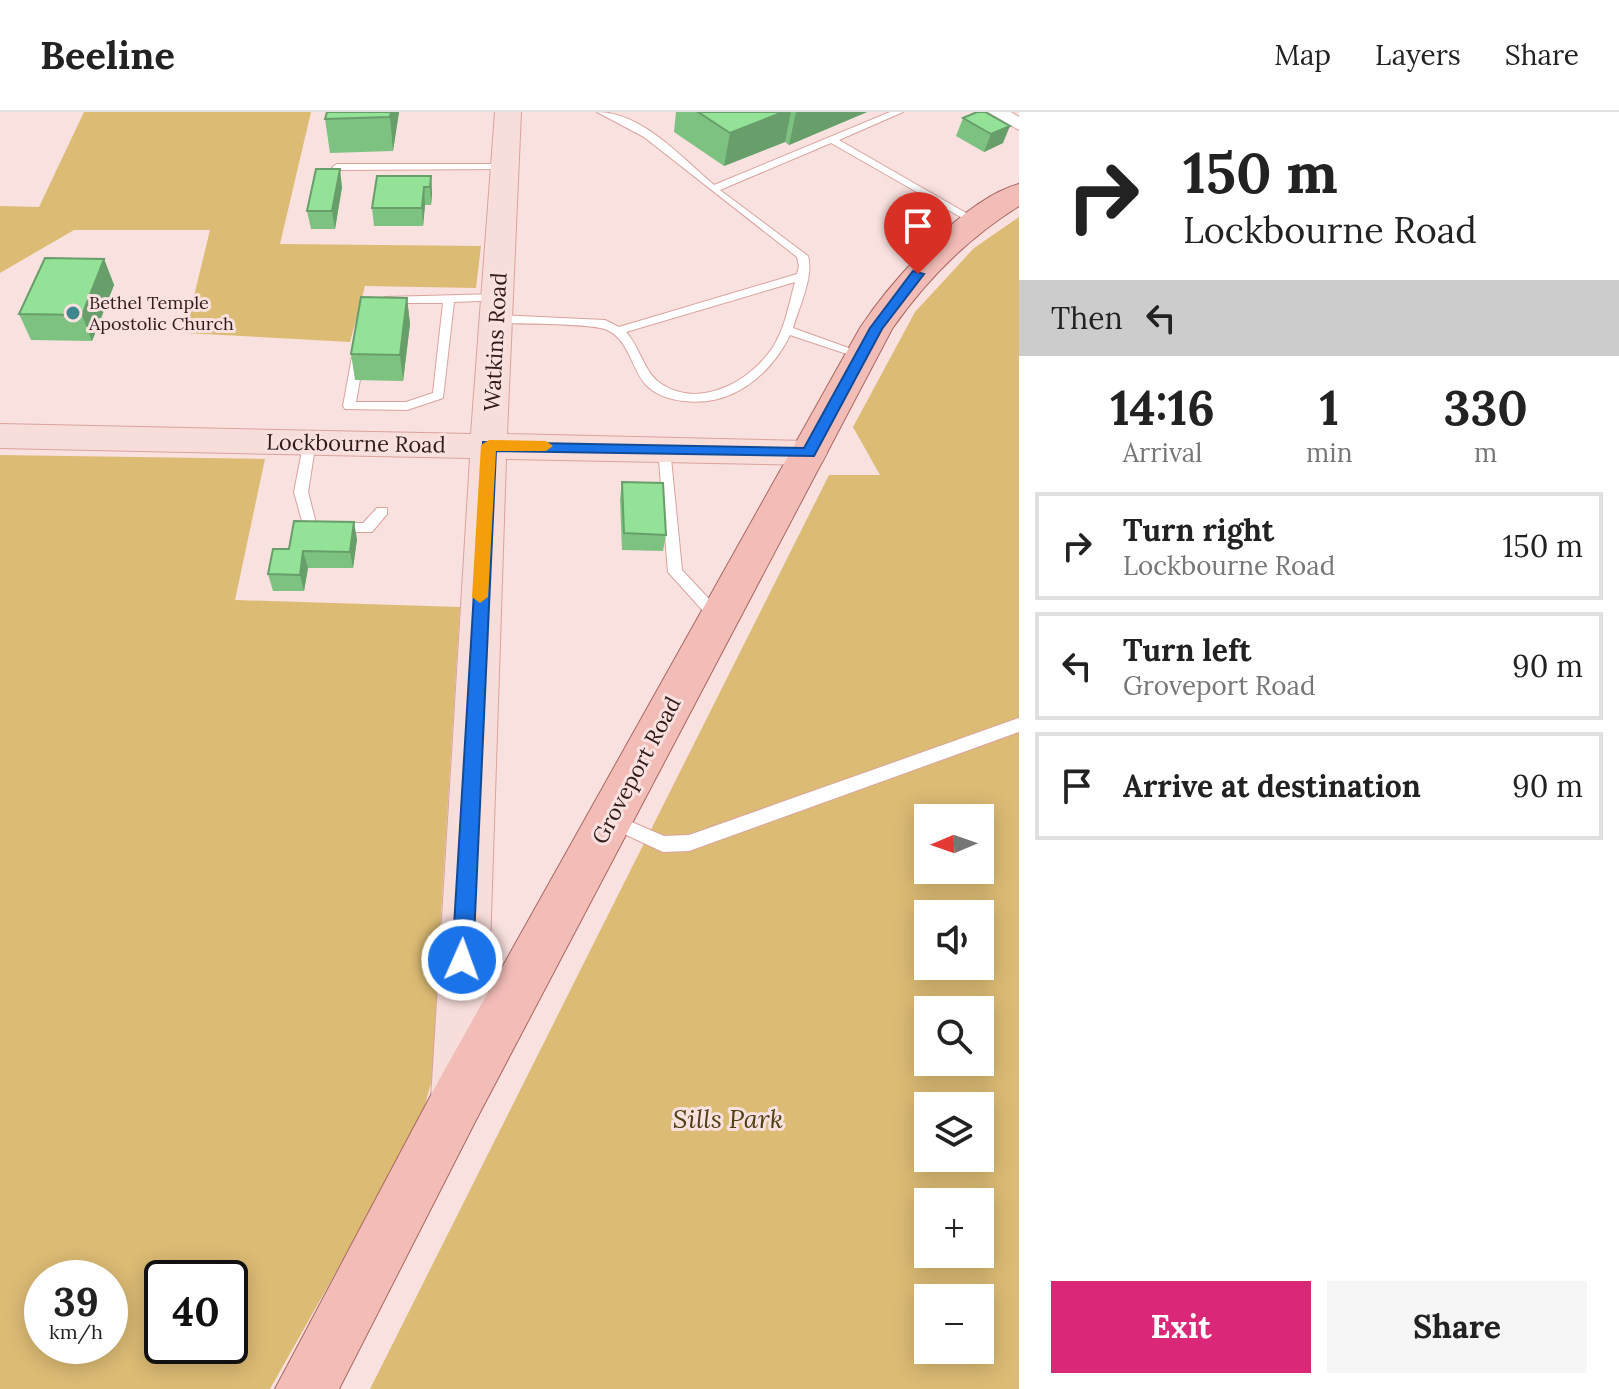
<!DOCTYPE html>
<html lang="en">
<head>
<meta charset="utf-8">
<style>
	:root { --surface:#fff; --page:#f6f6f6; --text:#222; --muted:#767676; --line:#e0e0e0; --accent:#db2777 }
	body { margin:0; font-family:Lora,serif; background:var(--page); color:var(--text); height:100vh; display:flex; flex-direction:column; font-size:30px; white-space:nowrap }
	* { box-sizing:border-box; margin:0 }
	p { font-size:26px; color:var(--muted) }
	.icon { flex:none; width:44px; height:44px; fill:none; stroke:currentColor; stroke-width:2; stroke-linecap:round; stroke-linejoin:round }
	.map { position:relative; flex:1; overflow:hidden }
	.side { display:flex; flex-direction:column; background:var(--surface); width:600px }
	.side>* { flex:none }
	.top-card { background:#fff; color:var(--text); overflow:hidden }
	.needle { width:52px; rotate:268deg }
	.fabs { position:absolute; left:914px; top:692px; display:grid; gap:16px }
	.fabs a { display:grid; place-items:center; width:80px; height:80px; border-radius:0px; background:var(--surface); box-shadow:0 4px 20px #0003; font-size:40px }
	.speed { position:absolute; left:24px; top:1148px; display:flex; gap:16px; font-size:40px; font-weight:700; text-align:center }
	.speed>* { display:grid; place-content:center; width:104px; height:104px; border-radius:50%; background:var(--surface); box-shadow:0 4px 20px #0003; line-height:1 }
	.speed small { font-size:20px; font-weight:400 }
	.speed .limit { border:4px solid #111; border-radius:12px; background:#fff; color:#111 }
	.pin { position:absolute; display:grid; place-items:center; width:68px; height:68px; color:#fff; margin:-82px -34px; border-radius:50% 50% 50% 0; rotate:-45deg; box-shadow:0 0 8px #0007 }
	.pin .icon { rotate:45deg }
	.me { position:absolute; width:88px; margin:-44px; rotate:2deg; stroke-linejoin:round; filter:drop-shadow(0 0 6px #0008) }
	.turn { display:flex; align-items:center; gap:28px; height:168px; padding:0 32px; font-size:36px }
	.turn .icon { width:104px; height:104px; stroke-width:2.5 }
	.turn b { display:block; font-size:56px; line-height:68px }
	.then { display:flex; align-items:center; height:76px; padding:0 32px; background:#0003; gap:16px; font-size:30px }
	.eta { display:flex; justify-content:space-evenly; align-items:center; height:136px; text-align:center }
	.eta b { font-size:48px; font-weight:700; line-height:56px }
	.cta { display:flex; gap:16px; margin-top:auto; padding:16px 32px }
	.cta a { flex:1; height:92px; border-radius:0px; background:var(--accent); color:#fff; font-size:32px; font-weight:700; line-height:92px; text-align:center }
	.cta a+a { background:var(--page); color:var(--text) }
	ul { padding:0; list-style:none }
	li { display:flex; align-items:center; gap:24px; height:108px; margin:0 16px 12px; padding:0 16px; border:4px solid var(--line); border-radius:0px }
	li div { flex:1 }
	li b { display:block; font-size:30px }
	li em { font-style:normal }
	header { display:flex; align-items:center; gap:48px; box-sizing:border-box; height:112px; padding:0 40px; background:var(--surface); border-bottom:2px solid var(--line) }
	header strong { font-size:38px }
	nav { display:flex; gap:44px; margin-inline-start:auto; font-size:28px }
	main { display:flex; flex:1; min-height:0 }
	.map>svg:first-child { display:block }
</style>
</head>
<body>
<header>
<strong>Beeline</strong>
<nav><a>Map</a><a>Layers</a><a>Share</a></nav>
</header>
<main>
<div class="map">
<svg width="1019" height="1277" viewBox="0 0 1019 1277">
	<rect width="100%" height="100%" fill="#f9e1df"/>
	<g fill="#dcbb74" fill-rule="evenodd">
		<path d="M84,0H311L280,132L481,134L476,176L365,174L350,230L185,221L210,118H74L0,161V94L39,95Z"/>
		<path d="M1019,105V1277H370L829,363H880L853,315L915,200L974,136ZM928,706H980V758H928ZM928,802H980V854H928ZM928,898H980V950H928ZM928,994H980V1046H928ZM928,1090H980V1142H928ZM928,1186H980V1238H928Z"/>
		<path d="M0,343L265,347L235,488L460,495L440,819L442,931L420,1011L270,1277H0ZM42,1166H110V1234H42ZM162,1166H230V1234H162Z"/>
	</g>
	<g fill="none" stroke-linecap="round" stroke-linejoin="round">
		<g stroke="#d9a39d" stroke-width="2">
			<g id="lane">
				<path d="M597,0C642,0 682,46 714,73L890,0H903L839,28L980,109L971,111L831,31L720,78L808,144C814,165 799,195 793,216L868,243L862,247L790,223C770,264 731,295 684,289C670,288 654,282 645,272C631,255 629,228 607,218C592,211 519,212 497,211L491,207L497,203L605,208L619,215L797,162L799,154L797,145L644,25ZM795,170C789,192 785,216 773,235C750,270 699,298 660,271C644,260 640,235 626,220Z"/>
				<path d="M505,52L510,55L509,57L337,58L332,55L337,52Z"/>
				<path d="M498,182L504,186L502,188L454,190L443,286L407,298L345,297L343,294L352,245L358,241L364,245L356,290H406L433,281L443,191H389L385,189V185Z"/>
				<path d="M310,325L316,329L308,380L316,411H363L377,396H387V402L372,420H305L294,380L304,329Z"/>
				<path d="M664,332L670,336L682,458L723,502L725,506L718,512L713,510L668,460L658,336Z"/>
				<path d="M1019,606V620L689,739L663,740L605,713L603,708L605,703L611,701L664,724L689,723Z"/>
			</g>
		</g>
		<g stroke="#d9a39d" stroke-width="2">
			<path id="street" d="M988,0H1011L1019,5V18Z"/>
		</g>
		<g stroke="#d9a39d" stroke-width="2">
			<path id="secondary" d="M495,0H521L507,322L809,329L822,332L827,341L822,350L809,353L506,347L485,987L477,1006L458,1014L439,1006L431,987L470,346L0,336V312L471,322Z"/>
		</g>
		<g stroke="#a96761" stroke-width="2">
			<path id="primary" d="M1019,72V94C968,126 926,168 892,217L477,1006L339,1277H275L439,968L860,216C890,170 965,86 1019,72Z"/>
		</g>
		<use href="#lane" fill="#fff" fill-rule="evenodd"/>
		<use href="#street" fill="#fff" fill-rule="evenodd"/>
		<use href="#secondary" fill="#f8dedb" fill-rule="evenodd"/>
		<use href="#primary" fill="#f2bcb7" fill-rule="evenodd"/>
	</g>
	<g fill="#7ec282">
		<path d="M399,0L393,39L330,41L325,7Z"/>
		<path d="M676,0H867L789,33L785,30L724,54L674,20Z"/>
		<path d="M977,0L1003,31L984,40L956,24L963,6Z"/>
		<path d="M431,64L432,82L431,93H425L423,114H374L372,96Z"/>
		<path d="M342,75L335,117H311L307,99Z"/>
		<path d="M104,147L114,173L92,229L31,228L19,202Z"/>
		<path d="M407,186L410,212L403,269L355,268L351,242Z"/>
		<path d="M622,370L666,423L663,439L622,438L620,387Z"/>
		<path d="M357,427L353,456H308L304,479H273L268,462L289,437Z"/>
	</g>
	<g fill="#679e6a">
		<path d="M391,0H399L393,39L390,5Z"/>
		<path d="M783,0H791L785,30L724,54L730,21Z"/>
		<path d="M796,0H867L789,33Z"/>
		<path d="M1010,14L1003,31L984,40L991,22Z"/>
		<path d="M340,57L342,75L335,117L332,99Z"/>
		<path d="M431,64L432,82L431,93L430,75Z"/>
		<path d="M424,75L425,93L423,114L422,96Z"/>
		<path d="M104,147L114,173L92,229L82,203Z"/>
		<path d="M407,186L410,212L403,269L400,243Z"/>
		<path d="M354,410L357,427L353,456L350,440Z"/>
		<path d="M303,439L308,456L304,479L300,463Z"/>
	</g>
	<g fill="#93e297" stroke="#679e6a" stroke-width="2">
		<path d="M327,0H391L390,5L325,7Z"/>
		<path d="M698,0H783L730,21Z"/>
		<path d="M977,0H985L1010,14L991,22L963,6Z"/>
		<path d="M316,57H340L332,99H307Z"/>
		<path d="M377,64H431L430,75H424L422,96H372Z"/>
		<path d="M45,146L104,147L82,203L19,202Z"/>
		<path d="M361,185L407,186L400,243L351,242Z"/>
		<path d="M622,370L663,371L666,423L624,421Z"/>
		<path d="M294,409L354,410L350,440L303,439L300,463L268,462L273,437H289Z"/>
	</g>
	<path fill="#1a73e8" stroke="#114b97" stroke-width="2" d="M913,159L924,162L882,217L814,344L496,339L473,848L470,855L462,858L455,855L452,848L483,330L804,336L870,216Z"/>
	<path fill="#f59e0b" d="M489,328L546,329L553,334L546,339H496L488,485L480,491L472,485L481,333Z"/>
	<circle fill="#3f868f" stroke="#f9e1df" stroke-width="3" cx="73" cy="201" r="8"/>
	<g text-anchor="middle" stroke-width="6" stroke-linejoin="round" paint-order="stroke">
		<g font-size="18" fill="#311c1a" stroke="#f9e1df" text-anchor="start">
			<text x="89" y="197">Bethel Temple<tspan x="89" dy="21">Apostolic Church</tspan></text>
		</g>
		<g font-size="22" fill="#311c1a" stroke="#f9e1df">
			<text transform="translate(495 230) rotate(-87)" y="8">Watkins Road</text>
			<text transform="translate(356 331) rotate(1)" y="8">Lockbourne Road</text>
			<text transform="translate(636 658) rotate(-62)" y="8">Groveport Road</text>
		</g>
		<g font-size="26" font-style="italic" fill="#524015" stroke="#f9e1df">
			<text x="728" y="1016">Sills Park</text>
		</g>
	</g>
</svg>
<div class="fabs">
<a><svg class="needle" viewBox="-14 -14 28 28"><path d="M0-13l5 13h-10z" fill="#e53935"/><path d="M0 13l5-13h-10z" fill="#767676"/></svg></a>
<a><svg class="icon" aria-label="sound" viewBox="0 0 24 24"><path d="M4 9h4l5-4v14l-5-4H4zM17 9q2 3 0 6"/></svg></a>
<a><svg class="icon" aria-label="search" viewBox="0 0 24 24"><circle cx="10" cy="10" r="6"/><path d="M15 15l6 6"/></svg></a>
<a><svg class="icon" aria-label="layers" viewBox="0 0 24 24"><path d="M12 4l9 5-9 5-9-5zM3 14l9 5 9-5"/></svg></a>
<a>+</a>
<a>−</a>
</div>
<div class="speed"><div>39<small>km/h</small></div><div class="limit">40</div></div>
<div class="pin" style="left:918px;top:162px;background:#d93025"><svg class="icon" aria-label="arrive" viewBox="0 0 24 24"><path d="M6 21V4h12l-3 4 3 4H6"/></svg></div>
<svg class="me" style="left:462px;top:848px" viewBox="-20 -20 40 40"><circle r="17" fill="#1a73e8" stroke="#fff" stroke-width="3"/><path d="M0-11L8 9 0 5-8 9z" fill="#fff"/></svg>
</div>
<section class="side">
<div class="top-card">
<div class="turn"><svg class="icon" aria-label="right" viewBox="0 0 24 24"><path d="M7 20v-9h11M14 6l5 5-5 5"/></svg><div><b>150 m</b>Lockbourne Road</div></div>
<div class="then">Then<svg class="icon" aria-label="left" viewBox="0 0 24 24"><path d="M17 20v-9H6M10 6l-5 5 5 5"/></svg></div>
</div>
<div class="eta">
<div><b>14:16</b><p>Arrival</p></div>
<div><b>1</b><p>min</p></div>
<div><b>330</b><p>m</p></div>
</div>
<ul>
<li><svg class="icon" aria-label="right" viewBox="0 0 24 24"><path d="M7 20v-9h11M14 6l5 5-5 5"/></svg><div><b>Turn right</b><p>Lockbourne Road</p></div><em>150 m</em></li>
<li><svg class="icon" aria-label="left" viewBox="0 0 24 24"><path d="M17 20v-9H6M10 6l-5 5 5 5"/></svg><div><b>Turn left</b><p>Groveport Road</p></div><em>90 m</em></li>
<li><svg class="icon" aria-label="arrive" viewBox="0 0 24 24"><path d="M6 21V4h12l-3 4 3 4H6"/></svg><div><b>Arrive at destination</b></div><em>90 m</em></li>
</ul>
<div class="cta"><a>Exit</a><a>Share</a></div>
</section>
</main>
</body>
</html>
